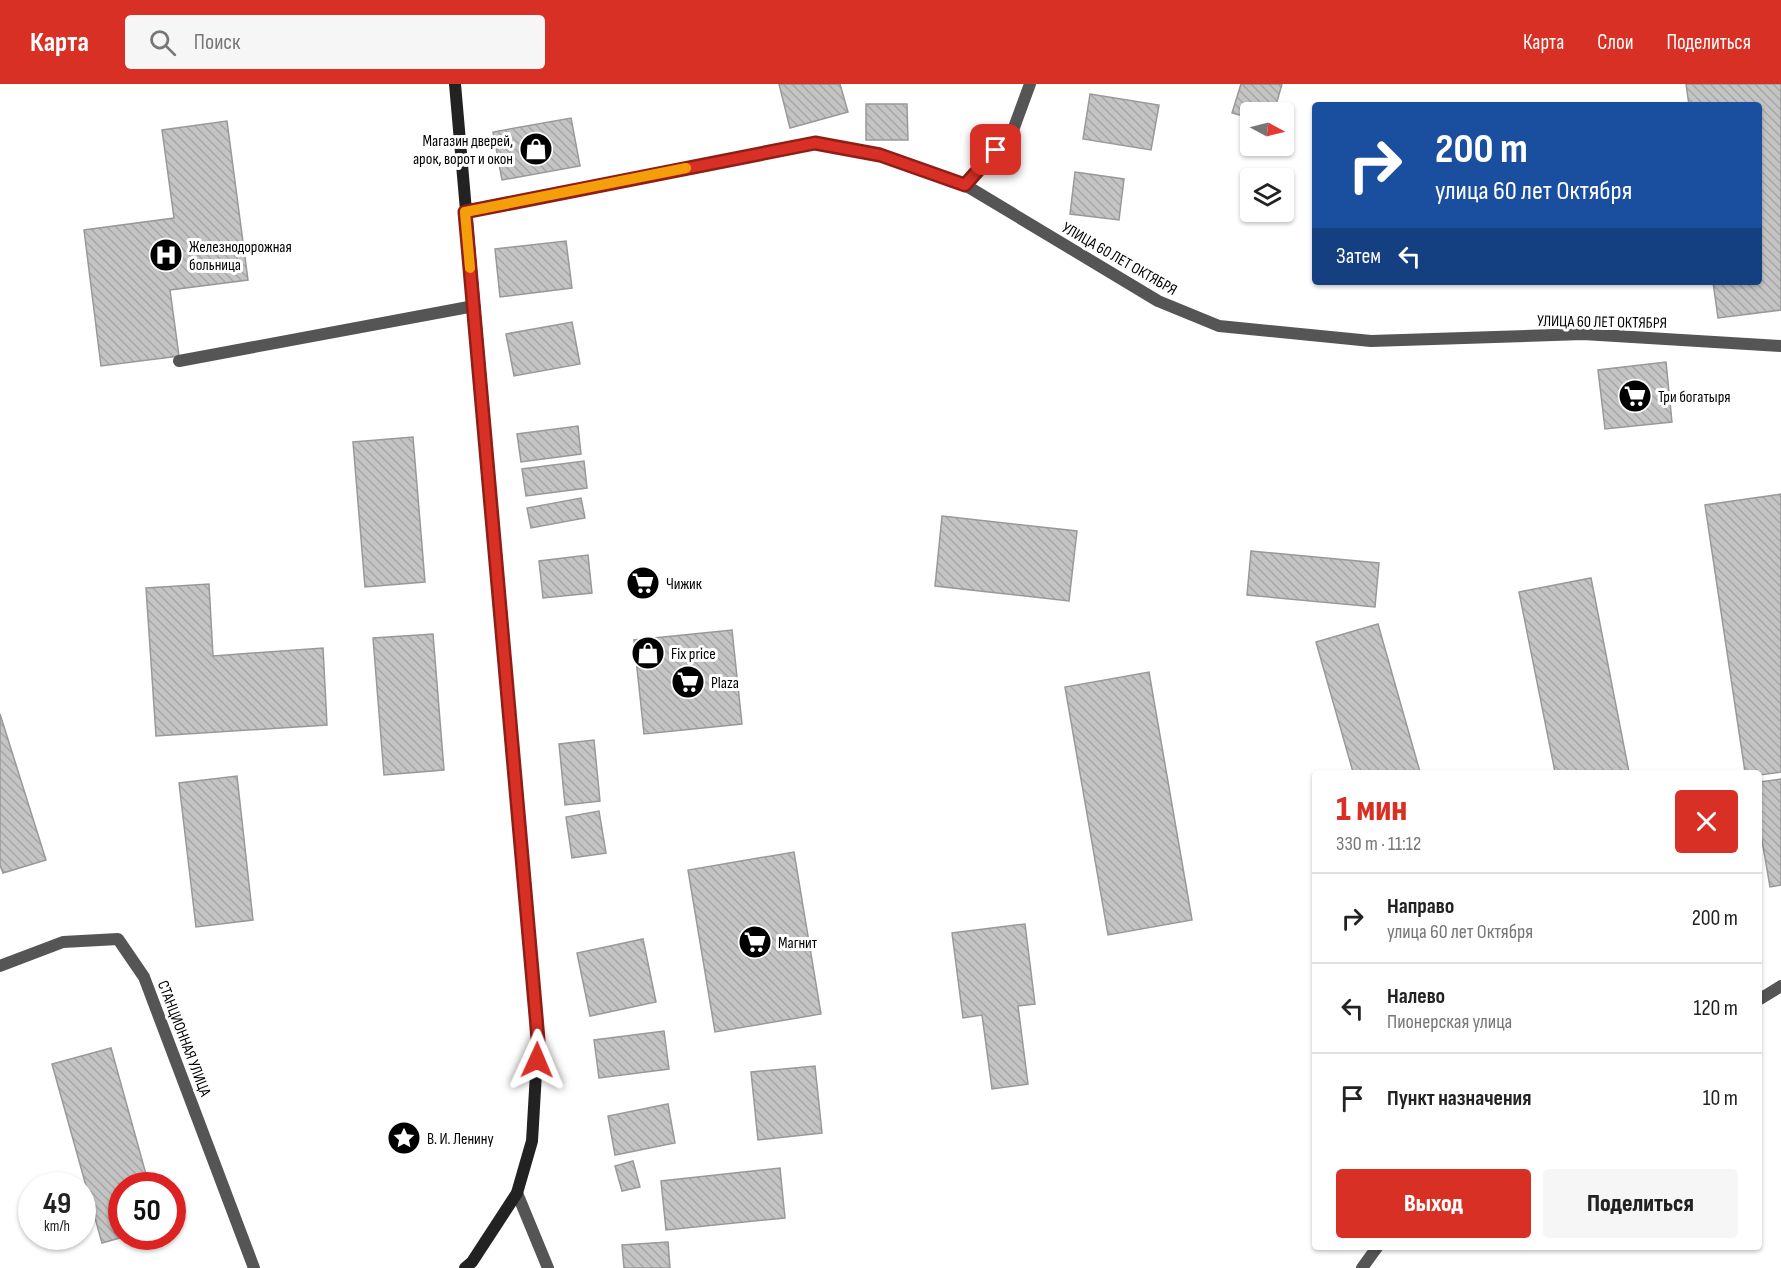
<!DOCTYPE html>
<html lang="ru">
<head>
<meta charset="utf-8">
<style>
	:root { --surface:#fff; --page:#f6f6f6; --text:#222; --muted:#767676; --line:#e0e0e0; --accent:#d93025 }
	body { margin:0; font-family:"Sofia Sans Condensed",sans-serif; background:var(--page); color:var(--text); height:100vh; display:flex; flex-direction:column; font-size:22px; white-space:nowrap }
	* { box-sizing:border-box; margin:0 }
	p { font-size:20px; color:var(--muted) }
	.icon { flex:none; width:33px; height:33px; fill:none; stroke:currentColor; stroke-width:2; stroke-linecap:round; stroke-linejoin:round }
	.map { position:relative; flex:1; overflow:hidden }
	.sheet { position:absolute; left:1312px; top:686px; width:450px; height:480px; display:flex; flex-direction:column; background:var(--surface); border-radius:6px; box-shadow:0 2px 4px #0004 }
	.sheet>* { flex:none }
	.guide { position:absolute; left:1312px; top:18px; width:450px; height:183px; border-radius:6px; box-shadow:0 2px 4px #0004; background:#1a4fa0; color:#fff; overflow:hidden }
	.needle { width:39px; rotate:97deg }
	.tools { position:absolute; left:1240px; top:18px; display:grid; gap:12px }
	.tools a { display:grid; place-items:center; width:54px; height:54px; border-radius:6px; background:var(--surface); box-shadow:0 2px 4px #0004; font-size:30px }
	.speed { position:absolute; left:18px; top:1088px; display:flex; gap:12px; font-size:30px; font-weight:700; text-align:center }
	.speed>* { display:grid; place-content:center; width:78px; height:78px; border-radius:50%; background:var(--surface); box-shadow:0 2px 4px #0004; line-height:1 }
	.speed small { font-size:15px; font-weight:400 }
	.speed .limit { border:9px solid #d22; background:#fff; color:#111 }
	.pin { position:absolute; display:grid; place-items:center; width:51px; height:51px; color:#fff; margin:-26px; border-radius:12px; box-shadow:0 3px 9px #0006 }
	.me { position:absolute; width:66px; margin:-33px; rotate:1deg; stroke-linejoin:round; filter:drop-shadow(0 0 4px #0008) }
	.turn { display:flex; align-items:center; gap:21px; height:126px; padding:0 24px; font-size:27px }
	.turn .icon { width:78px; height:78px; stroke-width:2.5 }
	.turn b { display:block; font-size:42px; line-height:51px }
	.then { display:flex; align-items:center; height:57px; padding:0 24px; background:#0003; gap:12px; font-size:22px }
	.round { display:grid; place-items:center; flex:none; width:63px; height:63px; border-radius:6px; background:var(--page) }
	.head { display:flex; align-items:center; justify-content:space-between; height:102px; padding:0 24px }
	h1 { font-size:36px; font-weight:800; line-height:45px; color:var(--accent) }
	.action { display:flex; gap:12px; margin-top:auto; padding:12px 24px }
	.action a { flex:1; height:69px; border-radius:6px; background:var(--accent); color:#fff; font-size:24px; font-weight:800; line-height:69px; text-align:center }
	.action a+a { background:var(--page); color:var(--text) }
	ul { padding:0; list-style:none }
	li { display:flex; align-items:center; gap:18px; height:90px; padding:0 24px; border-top:2px solid var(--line) }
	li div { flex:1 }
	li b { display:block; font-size:22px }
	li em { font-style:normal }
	header { display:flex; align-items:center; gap:36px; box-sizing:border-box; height:84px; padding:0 30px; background:var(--accent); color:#fff }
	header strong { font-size:28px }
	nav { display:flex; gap:33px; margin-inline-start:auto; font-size:21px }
	.search { width:420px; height:54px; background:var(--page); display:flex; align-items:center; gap:15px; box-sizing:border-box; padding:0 21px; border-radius:6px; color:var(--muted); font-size:22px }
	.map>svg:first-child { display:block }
</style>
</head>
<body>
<header>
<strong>Карта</strong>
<div class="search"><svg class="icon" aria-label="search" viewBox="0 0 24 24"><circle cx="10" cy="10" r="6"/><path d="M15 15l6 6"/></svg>Поиск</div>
<nav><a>Карта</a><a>Слои</a><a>Поделиться</a></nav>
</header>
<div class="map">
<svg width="1781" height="1184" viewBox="0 0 1781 1184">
	<defs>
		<pattern id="building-back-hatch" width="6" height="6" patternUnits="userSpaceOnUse" patternTransform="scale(1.5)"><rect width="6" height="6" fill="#c4c4c4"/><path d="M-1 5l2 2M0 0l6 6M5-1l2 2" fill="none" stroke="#a7a7a7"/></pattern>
	</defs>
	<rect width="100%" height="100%" fill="#fff"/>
	<g fill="url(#building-back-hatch)" stroke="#999" stroke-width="1.5">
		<path d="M779,0H840L848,28L790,44Z"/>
		<path d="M1241,0H1282L1274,28H1251V34L1232,29Z"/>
		<path d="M1686,0H1781V226L1718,234L1713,198H1760V21H1689Z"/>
		<path d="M1090,10L1159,21L1151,66L1083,55Z"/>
		<path d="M866,20H907L908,56H866Z"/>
		<path d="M571,34L580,82L502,96L493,48Z"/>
		<path d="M227,37L248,196L170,206L179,272L101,282L84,146L174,134L162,46Z"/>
		<path d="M1075,88L1124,95L1119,136L1070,130Z"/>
		<path d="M566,157L572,204L500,213L495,165Z"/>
		<path d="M572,238L580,280L514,292L506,250Z"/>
		<path d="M1666,278L1672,338L1605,345L1598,286Z"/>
		<path d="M578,342L581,370L521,378L517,350Z"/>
		<path d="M413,353L425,498L365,503L353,358Z"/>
		<path d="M584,377L587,404L526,412L522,385Z"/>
		<path d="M1781,410V688L1760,691V688H1745L1705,421Z"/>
		<path d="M581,414L585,434L531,444L527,424Z"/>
		<path d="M942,432L1077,447L1069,517L935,502Z"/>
		<path d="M1251,467L1379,479L1375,523L1247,511Z"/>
		<path d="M588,471L592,509L543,514L539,477Z"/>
		<path d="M1591,494L1629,688H1555L1519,508Z"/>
		<path d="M209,500L213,572L323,564L327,641L156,652L146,504Z"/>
		<path d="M1378,540L1420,688H1353L1316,558Z"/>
		<path d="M732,546L742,640L644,650L634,556Z"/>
		<path d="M433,550L444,686L384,691L373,554Z"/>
		<path d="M1149,588L1192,836L1108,851L1065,603Z"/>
		<path d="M0,630L46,776L3,789L0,781Z"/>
		<path d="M594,656L600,717L565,721L559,660Z"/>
		<path d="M237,692L253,836L196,843L179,699Z"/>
		<path d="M1781,695V801L1770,803L1760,745V698Z"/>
		<path d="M599,727L606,769L572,774L566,733Z"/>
		<path d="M794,768L821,930L715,948L688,786Z"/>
		<path d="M1025,840L1035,920L1018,922L1028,1000L992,1005L982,931L963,934L952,849Z"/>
		<path d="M643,855L656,918L590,932L577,869Z"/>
		<path d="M664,947L669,985L599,994L594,956Z"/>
		<path d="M111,964L149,1101H122V1152H127L102,1159L52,980Z"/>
		<path d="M815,982L822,1049L758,1056L751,988Z"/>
		<path d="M668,1020L675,1059L615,1071L608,1032Z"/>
		<path d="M633,1077L640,1103L622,1107L615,1082Z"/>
		<path d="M780,1084L785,1134L666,1146L661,1097Z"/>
		<path d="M668,1158L670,1184H624L622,1161Z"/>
	</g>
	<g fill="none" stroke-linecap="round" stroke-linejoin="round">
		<g stroke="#555" stroke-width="12">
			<path d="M965,101L1012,49L1030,0"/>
			<path d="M179,277L474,222"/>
			<path d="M1760,915L1781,902"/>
			<path d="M1362,1184L1378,1162"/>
		</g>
		<g stroke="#555" stroke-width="12">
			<path d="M465,127L815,59L880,71L965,101L1158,217L1219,242L1371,257L1583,250L1781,262"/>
			<path d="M0,882L63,858L118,855L144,893L254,1184"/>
			<path d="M517,1109L548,1184"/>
		</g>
		<path stroke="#222" stroke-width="12" d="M455,0L538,955L532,1057L517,1109L472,1178L465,1184"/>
	</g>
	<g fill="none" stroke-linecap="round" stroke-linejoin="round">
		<g stroke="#8d1f18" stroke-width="15">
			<path id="route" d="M537,976L538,956L536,932L465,128L815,59L880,71L965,101L996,66"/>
		</g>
		<use href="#route" stroke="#d93025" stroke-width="10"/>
		<path stroke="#f59e0b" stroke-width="10" d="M470,184L465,128L686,84"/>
	</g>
	<defs>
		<g id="shop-disc" transform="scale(1.725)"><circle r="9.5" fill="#000" stroke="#fff"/><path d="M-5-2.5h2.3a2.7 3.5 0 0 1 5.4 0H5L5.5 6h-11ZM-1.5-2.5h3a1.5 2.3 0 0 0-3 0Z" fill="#fff"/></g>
		<g id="hospital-disc" transform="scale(1.725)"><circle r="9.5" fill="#000" stroke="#fff"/><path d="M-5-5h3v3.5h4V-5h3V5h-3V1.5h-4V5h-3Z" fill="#fff"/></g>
		<g id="supermarket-disc" transform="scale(1.725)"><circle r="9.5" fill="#000" stroke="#fff"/><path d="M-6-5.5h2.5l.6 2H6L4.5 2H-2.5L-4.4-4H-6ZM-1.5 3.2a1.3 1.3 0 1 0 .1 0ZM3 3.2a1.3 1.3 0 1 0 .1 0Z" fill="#fff"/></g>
		<g id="sight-disc" transform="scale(1.725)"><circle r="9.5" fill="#000" stroke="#fff"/><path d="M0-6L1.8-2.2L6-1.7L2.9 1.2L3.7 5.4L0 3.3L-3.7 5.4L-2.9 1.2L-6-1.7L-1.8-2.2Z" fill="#fff"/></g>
	</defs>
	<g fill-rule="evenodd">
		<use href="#shop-disc" x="536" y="65"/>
		<use href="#hospital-disc" x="166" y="171"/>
		<use href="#supermarket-disc" x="1635" y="312"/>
		<use href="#supermarket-disc" x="643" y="499"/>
		<use href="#shop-disc" x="648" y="569"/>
		<use href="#supermarket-disc" x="688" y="598"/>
		<use href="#supermarket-disc" x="755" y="858"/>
		<use href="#sight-disc" x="404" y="1054"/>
	</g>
	<g text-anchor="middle" stroke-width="6" stroke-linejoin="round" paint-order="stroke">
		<g font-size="16" fill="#000" stroke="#fff" text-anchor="start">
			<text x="513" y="62" text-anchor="end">Магазин дверей,<tspan x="513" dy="18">арок, ворот и окон</tspan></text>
			<text x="189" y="168">Железнодорожная<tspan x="189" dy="18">больница</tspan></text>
			<text x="1658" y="318">Три богатыря</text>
			<text x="666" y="505">Чижик</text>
			<text x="671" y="575">Fix price</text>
			<text x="711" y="604">Plaza</text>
			<text x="778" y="864">Магнит</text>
			<text x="427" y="1060">В. И. Ленину</text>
		</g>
		<g font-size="16" fill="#000" stroke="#fff">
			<text transform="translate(1120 174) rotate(30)" y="6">УЛИЦА 60 ЛЕТ ОКТЯБРЯ</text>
			<text transform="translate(1602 237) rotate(1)" y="6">УЛИЦА 60 ЛЕТ ОКТЯБРЯ</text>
			<text transform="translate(185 954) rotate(69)" y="6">СТАНЦИОННАЯ УЛИЦА</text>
		</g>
	</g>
</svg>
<div class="tools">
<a><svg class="needle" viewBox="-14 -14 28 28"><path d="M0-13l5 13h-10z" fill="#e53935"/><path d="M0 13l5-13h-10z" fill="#767676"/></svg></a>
<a><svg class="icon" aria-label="layers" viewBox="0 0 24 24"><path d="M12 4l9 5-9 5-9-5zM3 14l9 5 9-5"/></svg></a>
</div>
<div class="speed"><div>49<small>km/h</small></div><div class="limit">50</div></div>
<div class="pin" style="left:996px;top:66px;background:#d93025"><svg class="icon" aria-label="arrive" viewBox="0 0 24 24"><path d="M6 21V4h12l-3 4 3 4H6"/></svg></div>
<svg class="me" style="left:537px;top:976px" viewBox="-20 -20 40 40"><path d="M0-17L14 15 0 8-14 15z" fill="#d93025" stroke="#fff" stroke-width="4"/></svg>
<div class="guide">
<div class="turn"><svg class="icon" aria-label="right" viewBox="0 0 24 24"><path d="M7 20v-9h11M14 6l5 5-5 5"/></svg><div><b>200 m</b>улица 60 лет Октября</div></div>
<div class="then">Затем<svg class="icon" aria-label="left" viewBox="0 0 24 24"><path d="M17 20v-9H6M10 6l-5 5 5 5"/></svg></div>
</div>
<section class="sheet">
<div class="head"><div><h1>1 мин</h1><p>330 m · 11:12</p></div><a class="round" style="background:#d93025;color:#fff"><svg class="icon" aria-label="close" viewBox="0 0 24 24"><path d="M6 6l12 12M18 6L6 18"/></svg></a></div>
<ul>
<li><svg class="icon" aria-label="right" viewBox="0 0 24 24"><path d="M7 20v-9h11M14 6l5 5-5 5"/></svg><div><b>Направо</b><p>улица 60 лет Октября</p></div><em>200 m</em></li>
<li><svg class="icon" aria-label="left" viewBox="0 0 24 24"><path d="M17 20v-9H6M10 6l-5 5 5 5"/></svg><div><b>Налево</b><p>Пионерская улица</p></div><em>120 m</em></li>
<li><svg class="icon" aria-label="arrive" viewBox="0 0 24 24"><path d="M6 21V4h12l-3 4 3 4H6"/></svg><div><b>Пункт назначения</b></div><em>10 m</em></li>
</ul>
<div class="action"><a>Выход</a><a>Поделиться</a></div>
</section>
</div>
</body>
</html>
